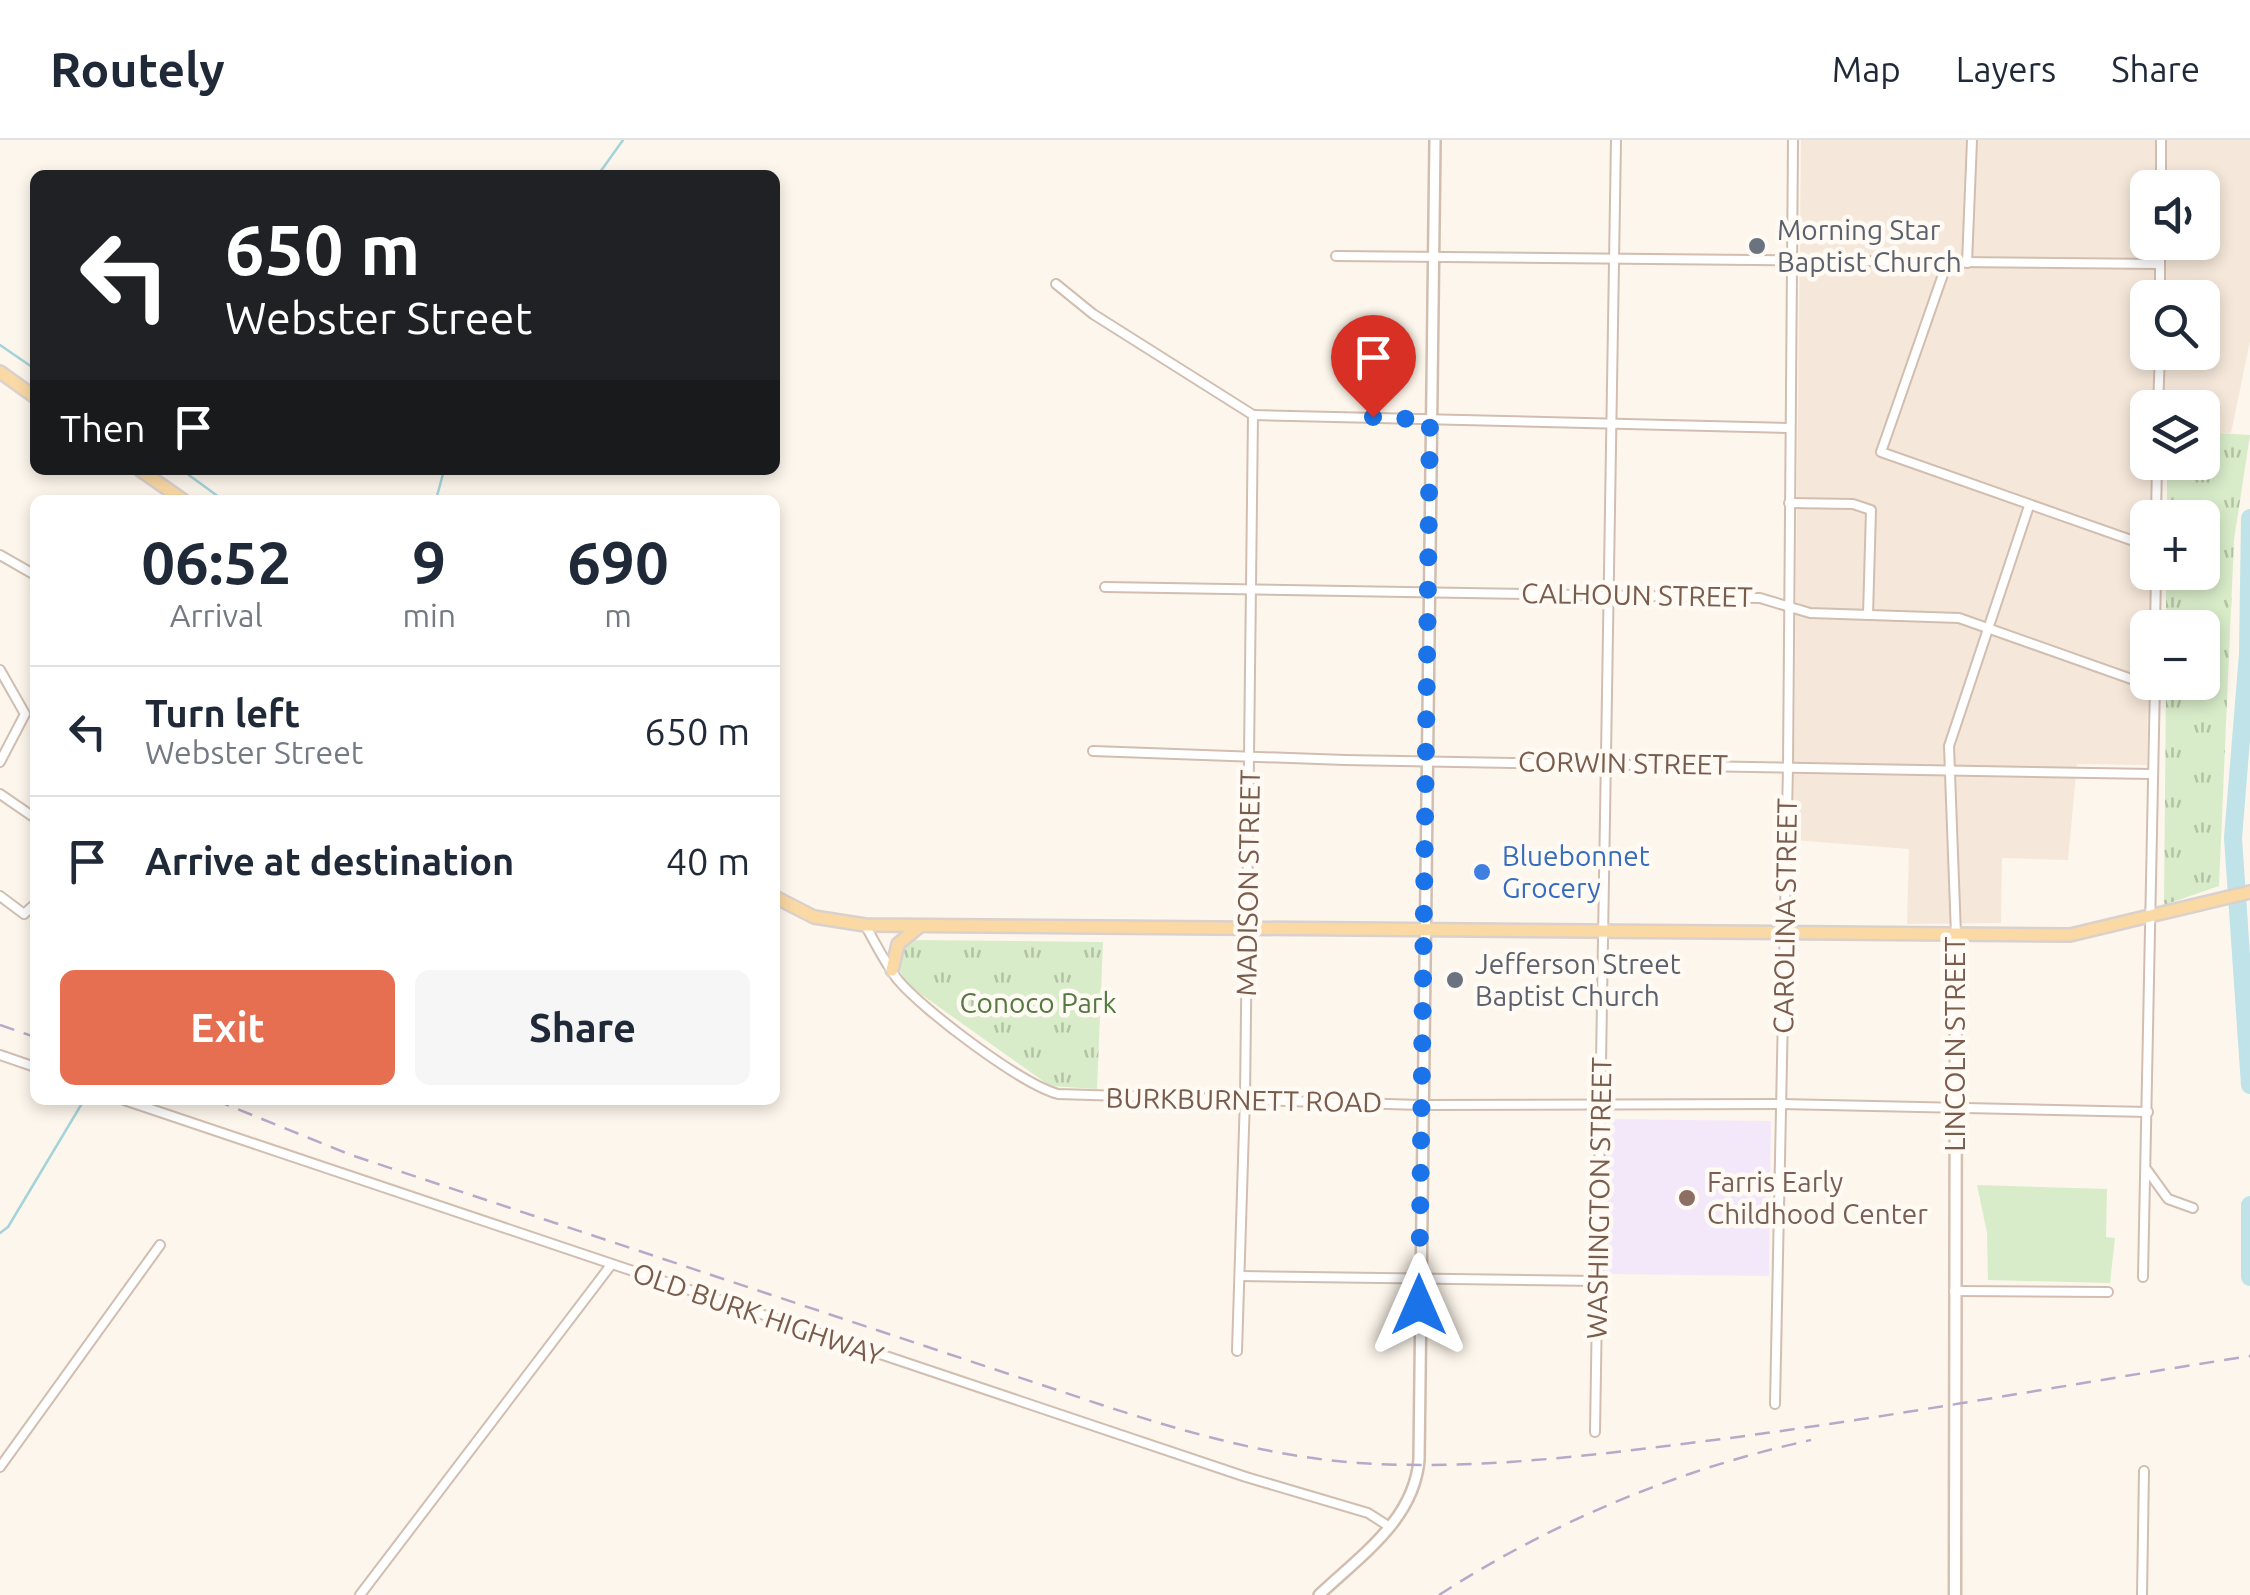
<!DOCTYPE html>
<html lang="en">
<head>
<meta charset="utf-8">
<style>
	:root { --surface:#fff; --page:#f6f6f7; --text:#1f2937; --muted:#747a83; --line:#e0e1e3; --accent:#e76f51 }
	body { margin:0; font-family:Ubuntu,sans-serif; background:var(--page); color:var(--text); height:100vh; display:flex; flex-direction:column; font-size:38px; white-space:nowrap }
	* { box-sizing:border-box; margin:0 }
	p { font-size:32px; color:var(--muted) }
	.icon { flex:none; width:55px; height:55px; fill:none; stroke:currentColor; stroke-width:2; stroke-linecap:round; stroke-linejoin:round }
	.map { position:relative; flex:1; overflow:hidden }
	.side { position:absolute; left:30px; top:355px; width:750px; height:610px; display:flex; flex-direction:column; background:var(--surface); border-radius:15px; box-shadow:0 5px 15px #0003 }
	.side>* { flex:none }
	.top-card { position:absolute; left:30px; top:30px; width:750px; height:305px; border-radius:15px; box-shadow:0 5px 15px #0003; background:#202124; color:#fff; overflow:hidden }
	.tools { position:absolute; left:2130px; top:30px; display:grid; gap:20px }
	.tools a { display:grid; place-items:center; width:90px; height:90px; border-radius:15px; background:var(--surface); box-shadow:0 5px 15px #0003; font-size:50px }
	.pin { position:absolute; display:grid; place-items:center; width:85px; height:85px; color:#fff; margin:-102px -42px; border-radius:50% 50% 50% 0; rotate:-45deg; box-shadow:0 0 10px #0007 }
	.pin .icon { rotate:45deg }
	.me { position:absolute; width:110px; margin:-55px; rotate:0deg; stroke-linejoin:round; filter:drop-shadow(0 0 8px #0008) }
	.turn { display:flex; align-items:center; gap:35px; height:210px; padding:0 30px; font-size:45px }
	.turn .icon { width:130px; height:130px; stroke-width:2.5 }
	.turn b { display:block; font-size:70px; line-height:85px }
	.then { display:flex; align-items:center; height:95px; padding:0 30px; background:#0003; gap:20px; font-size:38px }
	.eta { display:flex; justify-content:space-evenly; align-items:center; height:170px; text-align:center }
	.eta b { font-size:60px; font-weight:700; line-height:70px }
	.cta { display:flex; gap:20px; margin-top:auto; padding:20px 30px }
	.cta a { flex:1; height:115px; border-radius:15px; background:var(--accent); color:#fff; font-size:40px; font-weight:700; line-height:115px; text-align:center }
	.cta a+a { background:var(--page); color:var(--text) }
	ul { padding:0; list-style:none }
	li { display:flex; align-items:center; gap:30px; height:130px; padding:0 30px; border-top:2px solid var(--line) }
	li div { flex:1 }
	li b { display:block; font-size:38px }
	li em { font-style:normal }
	header { display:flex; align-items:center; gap:60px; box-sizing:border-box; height:140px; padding:0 50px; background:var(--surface); border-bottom:2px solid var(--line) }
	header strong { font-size:48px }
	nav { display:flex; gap:55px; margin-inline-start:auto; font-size:35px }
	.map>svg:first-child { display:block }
</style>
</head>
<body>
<header>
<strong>Routely</strong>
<nav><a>Map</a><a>Layers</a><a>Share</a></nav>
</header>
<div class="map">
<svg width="2250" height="1455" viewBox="0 0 2250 1455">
	<defs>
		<pattern id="park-tufts" width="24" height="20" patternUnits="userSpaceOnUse" patternTransform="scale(2.5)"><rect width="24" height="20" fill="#d8ecc9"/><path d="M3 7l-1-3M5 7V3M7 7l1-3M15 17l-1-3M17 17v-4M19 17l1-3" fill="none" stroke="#b4c2a5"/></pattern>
	</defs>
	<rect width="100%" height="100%" fill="#fdf6ec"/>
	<path fill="#f5e8da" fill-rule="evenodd" d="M1801,0H2250V201L2231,293L2203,292L2202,268H2148V322L2152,323L2147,625L2077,624L2068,720L2002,718L2001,783L1907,784L1909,709L1793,700ZM2148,48H2202V102H2148ZM2148,158H2202V212H2148Z"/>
	<path fill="#f3e8fa" d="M1606,979L1771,981L1769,1136L1604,1134Z"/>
	<g fill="url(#park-tufts)">
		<path d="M2203,292L2250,295L2234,400L2219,746L2164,765L2166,543L2202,542V488L2166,487V433L2202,432V378L2167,377V323L2202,322Z"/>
		<path d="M909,800L1103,802L1097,949L1050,946L908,845L897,826L902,806Z"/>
	</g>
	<path fill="#d8ecc9" d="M1977,1045L2107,1049L2106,1097L2115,1098L2110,1143L1988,1140L1987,1093Z"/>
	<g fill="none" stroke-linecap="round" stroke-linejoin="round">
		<g stroke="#a5d3da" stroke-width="2.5">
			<path d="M598,35L623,0"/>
			<path d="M0,205L35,229"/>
			<path d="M182,330L223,360"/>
			<path d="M436,360L444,330"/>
			<path d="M0,1093L8,1087L84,960"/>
		</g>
		<g stroke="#bfe3e8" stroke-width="18">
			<path d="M2250,378L2248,514L2233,698L2250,945"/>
			<path d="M2250,1065V1137"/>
		</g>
		<g stroke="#d1beb0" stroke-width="12">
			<g id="minor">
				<path d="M2161,48V0"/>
				<path d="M2160,102V158"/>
				<path d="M1336,116L2160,124"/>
				<path d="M1947,123L1881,312L2148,406"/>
				<path d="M1967,123L1972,0"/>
				<path d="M1056,144L1093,174L1253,275"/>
				<path d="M2158,268L2160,212"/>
				<path d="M1253,275L1789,288"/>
				<path d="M1789,363L1853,364L1871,370L1868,475"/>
				<path d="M2156,378L2157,322"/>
				<path d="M0,415L35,435"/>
				<path d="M1105,447L1760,458L1810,473L1959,478L2154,547"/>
				<path d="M2155,488L2156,432"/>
				<path d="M0,530L25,574L0,622"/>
				<path d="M1093,611L1345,620L2152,634"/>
				<path d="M0,654L35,678"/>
				<path d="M0,756L24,774L35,764"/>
				<path d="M865,785C876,804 885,823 898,840C923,870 1021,944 1058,954L1421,965L1781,964L2148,972"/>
				<path d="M1956,795L1949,606L2029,366"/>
				<path d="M0,915L35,927"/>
				<path d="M124,960L1246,1337L1368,1373L1390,1387"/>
				<path d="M2147,1030L2168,1059L2193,1068"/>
				<path d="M1240,1136L1598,1141"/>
				<path d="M2143,1137L2155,542"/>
				<path d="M1954,1151L2108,1152"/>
				<path d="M1237,1211L1245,957L1253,275"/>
				<path d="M1775,1264L1788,627L1793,0"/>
				<path d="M1595,1292L1616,0"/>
				<path d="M0,1327L160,1105"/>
				<path d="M360,1455L611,1125"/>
				<path d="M2142,1455L2144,1331"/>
			</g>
		</g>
		<g stroke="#d1beb0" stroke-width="14">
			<path id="tertiary" d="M1319,1455C1360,1416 1414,1380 1419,1320L1435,0"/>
		</g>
		<g stroke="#d6c0b0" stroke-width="15">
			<path id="secondary" d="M1955,1455L1956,795"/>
		</g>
		<g stroke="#dad1cd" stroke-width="16">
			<g id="primary">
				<path d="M0,232L35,257"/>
				<path d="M140,330L183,360"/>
				<path d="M775,757L814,777L865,785L2070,795L2250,752"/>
				<path d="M892,830L898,804L920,786"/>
			</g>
		</g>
		<use href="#minor" stroke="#fff" stroke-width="8"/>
		<use href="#tertiary" stroke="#fff" stroke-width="9"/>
		<use href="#secondary" stroke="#fff" stroke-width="10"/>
		<use href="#primary" stroke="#fbd9a5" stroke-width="11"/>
		<g stroke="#b9a8c9" stroke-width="2.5" stroke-dasharray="15 10" stroke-linecap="butt">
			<path d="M0,885L35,897"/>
			<path d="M215,960L351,1015L1102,1265C1185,1292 1271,1317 1359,1323C1471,1330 1579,1317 1690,1303C1878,1280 2063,1245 2250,1216"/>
			<path d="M1439,1455C1552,1382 1679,1329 1811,1300"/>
		</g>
	</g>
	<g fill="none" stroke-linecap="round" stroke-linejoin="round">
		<path stroke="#1a73e8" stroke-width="18" stroke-dasharray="0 32.4" d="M1373,277L1430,280L1419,1165"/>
	</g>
	<g fill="#6b7280" stroke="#fffaf3" stroke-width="4">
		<circle cx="1757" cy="106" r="10"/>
		<circle cx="1455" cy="840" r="10"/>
	</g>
	<circle fill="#3f7fe0" stroke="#fffaf3" stroke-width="4" cx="1482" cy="732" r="10"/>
	<circle fill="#8d6e63" stroke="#fffaf3" stroke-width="4" cx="1687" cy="1058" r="10"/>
	<g text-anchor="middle" stroke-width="9" stroke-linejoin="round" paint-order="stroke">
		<g font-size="28" fill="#5b616d" stroke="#fffaf3" text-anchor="start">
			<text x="1777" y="100">Morning Star<tspan x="1777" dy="32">Baptist Church</tspan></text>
			<text x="1475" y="834">Jefferson Street<tspan x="1475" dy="32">Baptist Church</tspan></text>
		</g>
		<g font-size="28" fill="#7a5c4d" stroke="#fffaf3">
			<text transform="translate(1637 455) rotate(1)" y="10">CALHOUN STREET</text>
			<text transform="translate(1623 623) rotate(1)" y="10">CORWIN STREET</text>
			<text transform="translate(1248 743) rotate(-89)" y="10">MADISON STREET</text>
			<text transform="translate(1785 776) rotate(-89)" y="10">CAROLINA STREET</text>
			<text transform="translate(1955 904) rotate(-90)" y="10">LINCOLN STREET</text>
			<text transform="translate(1244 960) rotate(1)" y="10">BURKBURNETT ROAD</text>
			<text transform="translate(1599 1058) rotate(-89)" y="10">WASHINGTON STREET</text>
			<text transform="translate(758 1174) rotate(19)" y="10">OLD BURK HIGHWAY</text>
		</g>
		<g font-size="28" fill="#366cbe" stroke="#fffaf3" text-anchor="start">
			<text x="1502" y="726">Bluebonnet<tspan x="1502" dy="32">Grocery</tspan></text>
		</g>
		<g font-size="28" fill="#537a41" stroke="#fffaf3">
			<text x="1038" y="873">Conoco Park</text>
		</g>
		<g font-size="28" fill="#785e54" stroke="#fffaf3" text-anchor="start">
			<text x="1707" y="1052">Farris Early<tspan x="1707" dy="32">Childhood Center</tspan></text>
		</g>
	</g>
</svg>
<div class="tools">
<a><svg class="icon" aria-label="sound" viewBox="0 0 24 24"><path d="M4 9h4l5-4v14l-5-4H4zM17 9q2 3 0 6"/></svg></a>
<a><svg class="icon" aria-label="search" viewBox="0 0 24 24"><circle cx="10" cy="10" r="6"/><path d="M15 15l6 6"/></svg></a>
<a><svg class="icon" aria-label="layers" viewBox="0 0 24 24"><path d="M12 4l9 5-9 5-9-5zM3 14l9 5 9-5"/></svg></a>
<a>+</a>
<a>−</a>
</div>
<div class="pin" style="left:1373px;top:277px;background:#d93025"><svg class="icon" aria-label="arrive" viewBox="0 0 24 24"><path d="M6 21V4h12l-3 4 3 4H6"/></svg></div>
<svg class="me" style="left:1419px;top:1165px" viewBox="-20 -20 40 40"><path d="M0-17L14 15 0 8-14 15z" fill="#1a73e8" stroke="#fff" stroke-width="4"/></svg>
<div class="top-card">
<div class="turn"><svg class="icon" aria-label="left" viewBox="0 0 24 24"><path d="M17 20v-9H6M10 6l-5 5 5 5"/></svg><div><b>650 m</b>Webster Street</div></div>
<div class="then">Then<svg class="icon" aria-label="arrive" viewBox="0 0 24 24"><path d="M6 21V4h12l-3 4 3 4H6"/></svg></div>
</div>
<section class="side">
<div class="eta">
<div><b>06:52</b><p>Arrival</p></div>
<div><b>9</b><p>min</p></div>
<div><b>690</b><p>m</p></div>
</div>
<ul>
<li><svg class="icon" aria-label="left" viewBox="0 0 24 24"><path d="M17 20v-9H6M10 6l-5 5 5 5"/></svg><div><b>Turn left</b><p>Webster Street</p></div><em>650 m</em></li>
<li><svg class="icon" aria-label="arrive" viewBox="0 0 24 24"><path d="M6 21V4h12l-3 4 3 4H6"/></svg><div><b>Arrive at destination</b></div><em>40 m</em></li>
</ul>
<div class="cta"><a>Exit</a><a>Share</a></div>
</section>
</div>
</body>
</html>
